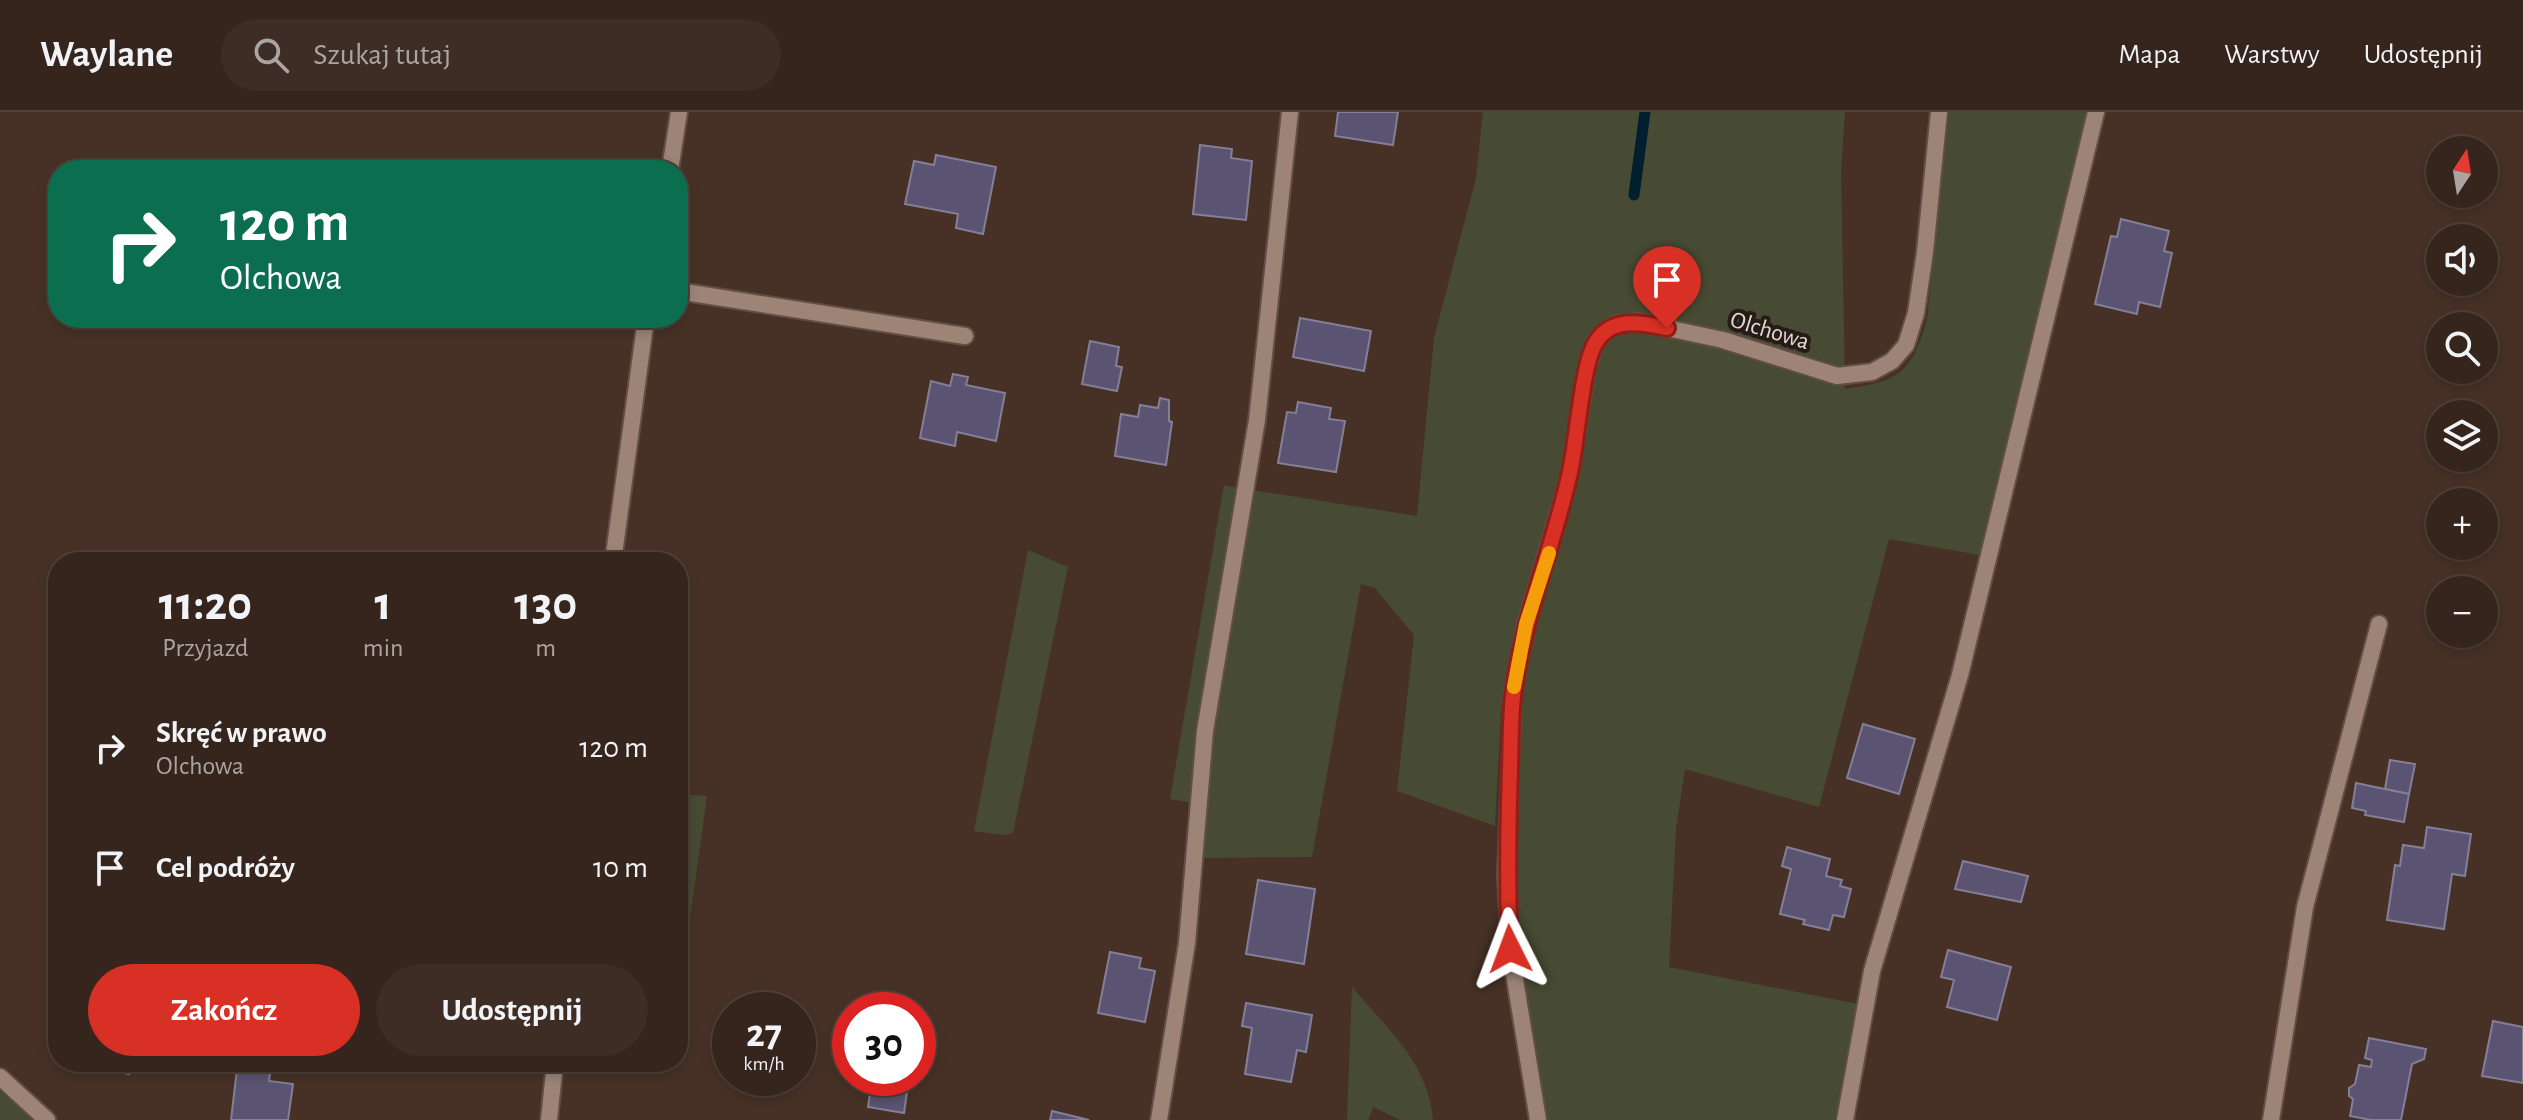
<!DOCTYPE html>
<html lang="pl">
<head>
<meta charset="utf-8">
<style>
	:root { --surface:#35251c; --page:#3d2d25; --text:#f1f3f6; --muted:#aaa5a3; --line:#4f423b; --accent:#d93025 }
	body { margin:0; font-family:"Alegreya Sans",sans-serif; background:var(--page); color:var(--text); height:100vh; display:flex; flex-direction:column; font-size:30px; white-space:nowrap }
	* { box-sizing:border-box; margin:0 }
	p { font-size:26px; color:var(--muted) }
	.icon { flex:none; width:44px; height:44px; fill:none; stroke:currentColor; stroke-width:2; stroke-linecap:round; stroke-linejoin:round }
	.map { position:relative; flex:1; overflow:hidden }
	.panel { position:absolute; left:48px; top:440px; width:640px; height:520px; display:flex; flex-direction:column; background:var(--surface); border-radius:32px; box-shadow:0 4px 12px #0003,0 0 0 2px var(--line) }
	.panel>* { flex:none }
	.hud { position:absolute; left:48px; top:48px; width:640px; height:168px; border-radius:32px; box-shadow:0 4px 12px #0003,0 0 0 2px var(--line); background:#0b6e4f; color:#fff; overflow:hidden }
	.needle { width:52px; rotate:12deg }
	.buttons { position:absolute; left:2426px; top:24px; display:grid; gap:16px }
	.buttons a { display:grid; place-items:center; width:72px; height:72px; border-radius:50%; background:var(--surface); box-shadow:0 4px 12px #0003,0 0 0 2px var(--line); font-size:40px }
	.speed { position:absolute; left:712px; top:880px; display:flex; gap:16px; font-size:40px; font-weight:700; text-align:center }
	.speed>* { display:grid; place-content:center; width:104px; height:104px; border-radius:50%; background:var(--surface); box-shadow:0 4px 12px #0003,0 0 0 2px var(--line); line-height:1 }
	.speed small { font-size:20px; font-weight:400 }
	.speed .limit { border:12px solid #d22; background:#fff; color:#111 }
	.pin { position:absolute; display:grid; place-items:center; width:68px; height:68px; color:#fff; margin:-82px -34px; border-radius:50% 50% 50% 0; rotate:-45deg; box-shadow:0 0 8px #0007 }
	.pin .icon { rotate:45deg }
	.me { position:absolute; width:88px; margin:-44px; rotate:357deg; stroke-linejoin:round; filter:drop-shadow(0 0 6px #0008) }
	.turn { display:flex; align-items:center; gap:28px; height:168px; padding:0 40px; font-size:36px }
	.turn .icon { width:104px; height:104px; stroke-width:2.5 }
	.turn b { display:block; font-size:56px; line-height:68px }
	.eta { display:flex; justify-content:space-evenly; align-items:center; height:136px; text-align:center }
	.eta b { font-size:48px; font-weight:600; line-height:56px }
	.cta { display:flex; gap:16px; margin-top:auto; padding:16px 40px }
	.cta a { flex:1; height:92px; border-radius:48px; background:var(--accent); color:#fff; font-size:32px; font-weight:600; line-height:92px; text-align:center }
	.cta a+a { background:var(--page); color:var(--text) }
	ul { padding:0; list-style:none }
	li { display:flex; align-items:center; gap:24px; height:120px; padding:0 40px }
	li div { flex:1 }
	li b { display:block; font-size:30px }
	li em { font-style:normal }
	header { display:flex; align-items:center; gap:48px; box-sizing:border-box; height:112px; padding:0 40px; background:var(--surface); border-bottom:2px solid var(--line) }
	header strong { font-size:38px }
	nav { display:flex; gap:44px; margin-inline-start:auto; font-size:28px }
	.search { width:560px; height:72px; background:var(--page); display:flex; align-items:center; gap:20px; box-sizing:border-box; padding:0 28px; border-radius:44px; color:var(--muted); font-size:30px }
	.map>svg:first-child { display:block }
</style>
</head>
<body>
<header>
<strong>Waylane</strong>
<div class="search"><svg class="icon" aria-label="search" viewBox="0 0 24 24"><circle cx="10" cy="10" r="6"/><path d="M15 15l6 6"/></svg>Szukaj tutaj</div>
<nav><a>Mapa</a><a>Warstwy</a><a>Udostępnij</a></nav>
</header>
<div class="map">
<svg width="2523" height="1008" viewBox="0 0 2523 1008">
	<rect width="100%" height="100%" fill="#473126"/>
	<g fill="#484b33">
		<path d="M1483,0H1845L1841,58L1845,277C1899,269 1911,262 1927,208L1949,0H2087L1980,443L1889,427L1819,695L1685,657L1676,717L1669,855L1858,892L1835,1008H1548L1536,955L1520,845L1514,765L1519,628L1524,570L1512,538L1501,601L1495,714L1397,679L1414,523L1375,476L1361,472L1312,745L1203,746L1211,619L1252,378L1417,404L1434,226L1476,66Z"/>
		<path d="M1224,373L1239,376L1193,691L1170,687Z"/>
		<path d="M1028,438L1068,455L1013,721L1002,723L974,719Z"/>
		<path d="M678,682L707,684L678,892Z"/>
		<path d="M1352,875C1387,917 1428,950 1433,1008H1400L1373,995L1368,1008H1347Z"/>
		<path d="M0,979L33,1008H0Z"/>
	</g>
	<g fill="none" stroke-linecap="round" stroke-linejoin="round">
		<path stroke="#001f2f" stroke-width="11" d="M1634,83L1645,0"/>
	</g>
	<g fill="#5a5472" stroke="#847f97" stroke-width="2">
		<path d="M1338,0H1398L1393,33L1335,24Z"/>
		<path d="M1200,33L1232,37L1231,46L1252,49L1246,108L1193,102Z"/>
		<path d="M936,43L996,55L983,122L956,116L958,102L905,92L914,49L934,53Z"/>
		<path d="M2121,107L2169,119L2164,139L2172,141L2160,195L2139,190L2137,202L2095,192L2111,124L2117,125Z"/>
		<path d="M1300,206L1371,219L1364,259L1293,245Z"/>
		<path d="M1090,229L1119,235L1116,254L1122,255L1117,279L1082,272Z"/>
		<path d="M953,262L968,265L966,273L1005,281L996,329L957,320L955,334L920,326L931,269L950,274Z"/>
		<path d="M1160,286L1169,288V309L1172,310L1166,353L1115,344L1121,302L1138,305L1140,293L1158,296Z"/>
		<path d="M1298,290L1331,296L1329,307L1345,309L1336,360L1278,351L1287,300L1296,301Z"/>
		<path d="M1863,612L1915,627L1899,682L1847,666Z"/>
		<path d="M2390,648L2415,652L2409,682L2385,677Z"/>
		<path d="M2356,671L2409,682L2404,710L2365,703L2366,699L2352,696Z"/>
		<path d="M2427,715L2471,722L2465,764L2452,762L2444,817L2387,808L2395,753L2400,754L2403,733L2424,736Z"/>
		<path d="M1787,735L1830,747L1826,764L1842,768L1840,774L1851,777L1844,805L1833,803L1829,818L1803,812L1805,808L1780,802L1791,757L1782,754Z"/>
		<path d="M1963,749L2028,764L2021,790L1955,777Z"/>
		<path d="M1258,768L1315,777L1304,852L1246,842Z"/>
		<path d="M1948,838L2011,855L1997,908L1947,895L1954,868L1941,865Z"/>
		<path d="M1110,840L1141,846L1139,856L1155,859L1145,910L1098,901Z"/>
		<path d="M1246,891L1312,903L1306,940L1297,938L1291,970L1245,962L1252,916L1242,914Z"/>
		<path d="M2493,909L2523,915V971L2482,964Z"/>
		<path d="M2369,926L2426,937L2424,947L2412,952L2401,1008H2371L2350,1004L2353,987L2349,984V976L2355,972L2359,953L2371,955L2372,948L2365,946Z"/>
		<path d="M95,950H132L129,962L94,954Z"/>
		<path d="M237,957L270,961L269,969L293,972L288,1008H231Z"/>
		<path d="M872,966H909L904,1001L868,995Z"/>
		<path d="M1052,999L1089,1008H1050Z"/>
	</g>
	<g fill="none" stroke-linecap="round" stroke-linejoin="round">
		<g stroke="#614e45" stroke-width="20">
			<g id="lane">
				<path d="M670,58L679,0"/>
				<path d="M678,179L965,224"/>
				<path d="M613,450L646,206"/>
				<path d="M549,1008L555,950"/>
				<path d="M1159,1008L1187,831L1205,619L1257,308L1290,0"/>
				<path d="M1845,1008L1872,859L1960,563L2096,0"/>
				<path d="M2271,1008L2305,795L2379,512"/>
			</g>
		</g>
		<g stroke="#614e45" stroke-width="20">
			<g id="street">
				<path d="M0,965L47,1008"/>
				<path d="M1538,1008L1510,837L1506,764L1513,579L1526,512L1570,362L1587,256L1595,231L1606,219L1617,212L1639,210L1723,228L1837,264L1872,260L1892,249L1906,233L1916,201L1925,140L1939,0"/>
			</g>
		</g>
		<use href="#lane" stroke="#9d8477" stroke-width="16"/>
		<use href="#street" stroke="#9d8477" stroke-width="16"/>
	</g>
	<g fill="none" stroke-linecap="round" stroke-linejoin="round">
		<g stroke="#8d1f18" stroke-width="20">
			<path id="route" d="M1510,837C1507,776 1508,716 1510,656C1511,630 1510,602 1514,577C1524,503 1554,433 1570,360C1577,330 1582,251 1596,230C1612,204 1642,211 1667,216"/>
		</g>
		<use href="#route" stroke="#d93025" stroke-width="14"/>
		<path stroke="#f59e0b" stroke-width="14" d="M1514,575L1526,512L1549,441"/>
	</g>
	<g text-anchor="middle" stroke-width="8" stroke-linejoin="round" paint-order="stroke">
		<g font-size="24" fill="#e7d8d1" stroke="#261c17">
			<text transform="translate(1770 218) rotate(17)" y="8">Olchowa</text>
		</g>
	</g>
</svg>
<div class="buttons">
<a><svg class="needle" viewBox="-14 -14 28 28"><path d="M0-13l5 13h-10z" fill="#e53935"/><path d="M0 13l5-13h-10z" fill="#aaa5a3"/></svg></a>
<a><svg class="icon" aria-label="sound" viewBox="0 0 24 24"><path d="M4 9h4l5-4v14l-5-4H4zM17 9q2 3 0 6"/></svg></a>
<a><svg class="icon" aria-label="search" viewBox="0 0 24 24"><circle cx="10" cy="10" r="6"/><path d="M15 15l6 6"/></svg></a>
<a><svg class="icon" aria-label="layers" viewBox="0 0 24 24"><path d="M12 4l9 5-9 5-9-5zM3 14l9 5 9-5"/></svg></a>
<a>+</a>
<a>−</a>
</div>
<div class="speed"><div>27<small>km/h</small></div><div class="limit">30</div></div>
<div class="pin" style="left:1667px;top:216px;background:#d93025"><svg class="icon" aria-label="arrive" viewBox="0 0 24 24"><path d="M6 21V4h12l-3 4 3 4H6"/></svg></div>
<svg class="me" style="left:1510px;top:837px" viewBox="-20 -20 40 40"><path d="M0-17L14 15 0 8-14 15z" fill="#d93025" stroke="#fff" stroke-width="4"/></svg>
<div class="hud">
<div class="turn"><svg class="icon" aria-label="right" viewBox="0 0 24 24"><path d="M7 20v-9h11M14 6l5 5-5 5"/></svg><div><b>120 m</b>Olchowa</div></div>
</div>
<section class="panel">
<div class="eta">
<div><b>11:20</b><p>Przyjazd</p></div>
<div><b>1</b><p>min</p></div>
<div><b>130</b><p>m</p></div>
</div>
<ul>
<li><svg class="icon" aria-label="right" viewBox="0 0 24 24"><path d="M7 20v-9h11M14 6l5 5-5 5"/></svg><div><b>Skręć w prawo</b><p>Olchowa</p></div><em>120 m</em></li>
<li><svg class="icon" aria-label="arrive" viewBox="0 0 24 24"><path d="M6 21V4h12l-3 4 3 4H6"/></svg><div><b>Cel podróży</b></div><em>10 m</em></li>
</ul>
<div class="cta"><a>Zakończ</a><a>Udostępnij</a></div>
</section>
</div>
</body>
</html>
